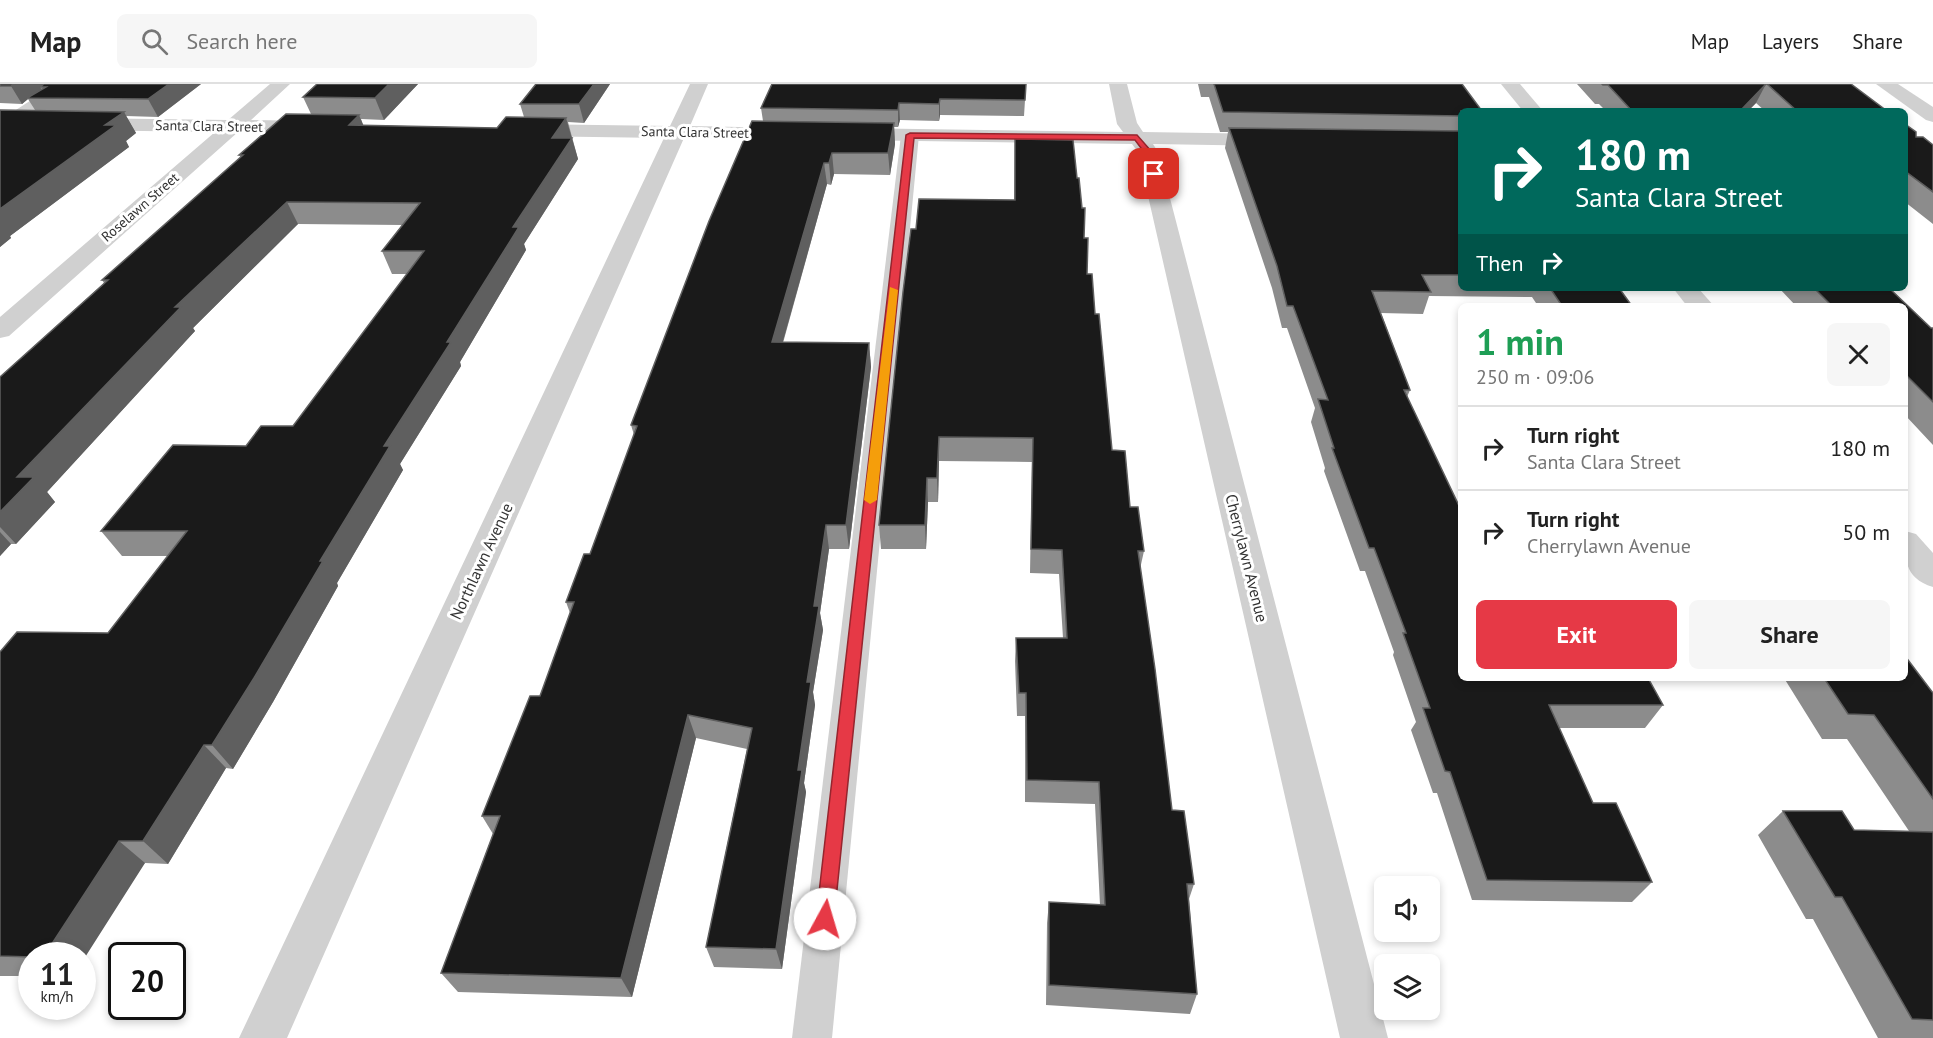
<!DOCTYPE html>
<html lang="en">
<head>
<meta charset="utf-8">
<style>
	:root { --surface:#fff; --page:#f6f6f6; --text:#222; --muted:#767676; --line:#e0e0e0; --accent:#e63946 }
	body { margin:0; font-family:"PT Sans",sans-serif; background:var(--page); color:var(--text); height:100vh; display:flex; flex-direction:column; font-size:22px; white-space:nowrap }
	* { box-sizing:border-box; margin:0 }
	p { font-size:20px; color:var(--muted) }
	.icon { flex:none; width:33px; height:33px; fill:none; stroke:currentColor; stroke-width:2; stroke-linecap:round; stroke-linejoin:round }
	.map { position:relative; flex:1; overflow:hidden }
	.panel { position:absolute; left:1458px; top:219px; width:450px; height:378px; display:flex; flex-direction:column; background:var(--surface); border-radius:9px; box-shadow:0 3px 9px #0003 }
	.panel>* { flex:none }
	.guide { position:absolute; left:1458px; top:24px; width:450px; height:183px; border-radius:9px; box-shadow:0 3px 9px #0003; background:#00695c; color:#fff; overflow:hidden }
	.controls { position:absolute; left:1374px; top:792px; display:grid; gap:12px }
	.controls a { display:grid; place-items:center; width:66px; height:66px; border-radius:9px; background:var(--surface); box-shadow:0 3px 9px #0003; font-size:30px }
	.speed { position:absolute; left:18px; top:858px; display:flex; gap:12px; font-size:30px; font-weight:700; text-align:center }
	.speed>* { display:grid; place-content:center; width:78px; height:78px; border-radius:50%; background:var(--surface); box-shadow:0 3px 9px #0003; line-height:1 }
	.speed small { font-size:15px; font-weight:400 }
	.speed .limit { border:3px solid #111; border-radius:9px; background:#fff; color:#111 }
	.pin { position:absolute; display:grid; place-items:center; width:51px; height:51px; color:#fff; margin:-26px; border-radius:12px; box-shadow:0 3px 9px #0006 }
	.me { position:absolute; width:66px; margin:-33px; rotate:6deg; stroke-linejoin:round; filter:drop-shadow(0 0 4px #0008) }
	.turn { display:flex; align-items:center; gap:21px; height:126px; padding:0 18px; font-size:27px }
	.turn .icon { width:78px; height:78px; stroke-width:2.5 }
	.turn b { display:block; font-size:42px; line-height:51px }
	.then { display:flex; align-items:center; height:57px; padding:0 18px; background:#0003; gap:12px; font-size:22px }
	.round { display:grid; place-items:center; flex:none; width:63px; height:63px; border-radius:9px; background:var(--page) }
	.overview { display:flex; align-items:center; justify-content:space-between; height:102px; padding:0 18px }
	h1 { font-size:36px; font-weight:700; line-height:45px; color:#1e9e55 }
	.cta { display:flex; gap:12px; margin-top:auto; padding:12px 18px }
	.cta a { flex:1; height:69px; border-radius:9px; background:var(--accent); color:#fff; font-size:24px; font-weight:700; line-height:69px; text-align:center }
	.cta a+a { background:var(--page); color:var(--text) }
	ul { padding:0; list-style:none }
	li { display:flex; align-items:center; gap:18px; height:84px; padding:0 18px; border-top:2px solid var(--line) }
	li div { flex:1 }
	li b { display:block; font-size:22px }
	li em { font-style:normal }
	header { display:flex; align-items:center; gap:36px; box-sizing:border-box; height:84px; padding:0 30px; background:var(--surface); border-bottom:2px solid var(--line) }
	header strong { font-size:28px }
	nav { display:flex; gap:33px; margin-inline-start:auto; font-size:21px }
	.search { width:420px; height:54px; background:var(--page); display:flex; align-items:center; gap:15px; box-sizing:border-box; padding:0 21px; border-radius:9px; color:var(--muted); font-size:22px }
	.map>svg:first-child { display:block }
</style>
</head>
<body>
<header>
<strong>Map</strong>
<div class="search"><svg class="icon" aria-label="search" viewBox="0 0 24 24"><circle cx="10" cy="10" r="6"/><path d="M15 15l6 6"/></svg>Search here</div>
<nav><a>Map</a><a>Layers</a><a>Share</a></nav>
</header>
<div class="map">
<svg width="1933" height="954" viewBox="0 0 1933 954">
	<rect width="100%" height="100%" fill="#fff"/>
	<g fill="none" stroke-linecap="round" stroke-linejoin="round">
		<g fill="#d0d0d0" fill-rule="evenodd">
			<path d="M56,0H75L14,43H2L0,38L2,35Z"/>
			<path d="M910,46L916,47L919,51L832,954H792L901,51L904,47Z"/>
		</g>
		<g fill="#d0d0d0" fill-rule="evenodd">
			<path d="M270,0H290L251,36L316,37L323,39L326,43L323,47L238,48L9,252L0,254V233L215,48L0,45V33L228,36Z"/>
			<path d="M690,0H708L690,42L790,44L797,46L800,50L797,54L790,56L684,54L287,954H239L664,54L524,52L517,50L514,46L517,42L524,40L670,42Z"/>
			<path d="M1109,0H1127L1137,39L1143,48L1273,50L1280,52L1283,56L1280,60L1273,62L1153,60L1158,68L1388,954H1340L1138,68L1132,60L851,56L844,54L841,50L844,46L851,44L1123,48L1117,40Z"/>
			<path d="M1501,0H1520L1543,27H1523Z"/>
			<path d="M1876,0H1898L1933,23V38L1926,36Z"/>
			<path d="M1673,204H1698L1714,222H1687Z"/>
			<path d="M1905,447L1916,450L1933,469V503C1903,494 1905,473 1905,447Z"/>
		</g>
	</g>
	<g fill="#8c8c8c">
		<path d="M0,0H201L158,33L126,32L136,49L126,57L129,63L10,152L11,154L0,163V26H35L28,15L22,20L0,19Z"/>
		<path d="M317,0H418L384,36L361,35L363,41L497,44L524,33L520,20L610,0L584,39L568,38L578,75L524,160L526,166L460,278L461,282L400,380L403,386L337,499L338,502L273,618L233,685L226,684L168,780L145,779L32,872V892H0V568L108,549L168,472H122L101,447L246,362L293,342L407,190H392L382,167L402,141L298,140L193,244L195,247L47,408L55,418L16,460H11L0,472V293L104,199L102,196L241,74L239,71L311,30L303,13Z"/>
		<path d="M772,0H1026L1024,32L940,31L939,37L900,36L898,43H894L895,60L890,91L834,90L831,101L827,100L783,259H869L871,283L849,465H829L820,529L823,546L813,608L815,621L804,699L806,708L782,885L714,883L706,863L747,665L696,654L632,913L458,908L441,889L493,750L482,732L540,612L570,529L566,518L590,470L634,351L631,341L763,37L761,24Z"/>
		<path d="M1198,0H1462L1461,27V204H1619L1632,222H1538L1532,213L1429,212L1423,230L1381,229L1410,306L1407,313L1461,594L1663,621L1645,644H1559L1593,719L1652,798L1632,818L1472,816L1437,709H1433L1411,646L1416,638L1393,571L1394,568L1365,487H1360L1324,387L1325,384L1311,338L1315,324L1287,244H1282L1272,204L1225,64L1228,48H1220L1209,13H1201Z"/>
		<path d="M1577,0H1851L1887,27H1765L1756,19L1748,27H1606L1599,20H1595Z"/>
		<path d="M1905,40L1916,53L1933,61V140L1905,118Z"/>
		<path d="M1015,55L1077,94L1087,190L1095,230L1112,366L1144,467L1140,485L1172,726L1194,800L1189,815L1197,910L1190,930L1046,921L1047,839L1049,818L1100,821L1095,720L1025,718V632H1017L1015,577L1016,554H1063L1059,490L1030,489L1032,378L939,377L938,418H928L926,465H881L879,441L916,145L1014,116Z"/>
		<path d="M1779,204H1889L1931,244H1933V361L1905,331V222H1796Z"/>
		<path d="M1784,594H1905L1933,609V954H1878L1813,835H1806L1758,751L1783,727L1854,746L1909,747L1847,655H1822Z"/>
	</g>
	<g fill="#5f5f5f">
		<path d="M14,0H52L46,3H40L42,6L27,14L28,15L22,20L11,2Z"/>
		<path d="M169,0H201L158,33L148,15Z"/>
		<path d="M389,0H418L384,36L375,14Z"/>
		<path d="M594,0H610L584,39L579,20Z"/>
		<path d="M1766,0L1756,19L1748,27H1740Z"/>
		<path d="M940,15V31L939,37V20Z"/>
		<path d="M899,19L900,36L898,43V26Z"/>
		<path d="M124,28L136,49L126,57L129,63L10,152L11,154L0,163V125L105,41Z"/>
		<path d="M359,31L368,52L349,41Z"/>
		<path d="M566,34L578,75L524,160L526,166L460,278L461,282L400,380L403,386L337,499L338,502L273,618L233,685L212,661L320,477L384,362L447,258L513,143L552,54Z"/>
		<path d="M894,39L895,60L890,91L888,69Z"/>
		<path d="M832,69L834,90L831,101L829,79Z"/>
		<path d="M824,79L827,100L776,282L772,258Z"/>
		<path d="M287,118L298,140L193,244L195,247L47,408L55,418L16,460L0,443V428L17,393L175,223Z"/>
		<path d="M869,259L871,283L849,465L846,441Z"/>
		<path d="M939,353V377L938,418L937,394Z"/>
		<path d="M927,394L928,418L926,465L925,441Z"/>
		<path d="M826,441L829,465L820,529L823,546L813,608L815,621L804,699L806,708L782,885L776,865L807,598L814,522Z"/>
		<path d="M0,448L11,460L0,472Z"/>
		<path d="M688,631L696,654L632,913L621,894Z"/>
		<path d="M204,661L226,684L168,780L143,757Z"/>
		<path d="M119,757L145,779L82,878V872H44Z"/>
	</g>
	<g fill="#1a1a1a" stroke="#5f5f5f" stroke-width="1.5">
		<path d="M0,0H14L11,2H0Z"/>
		<path d="M44,0H169L148,15L27,14L46,3H40Z"/>
		<path d="M317,0H389L375,14L303,13Z"/>
		<path d="M536,0H594L579,20H520Z"/>
		<path d="M772,0H1026L1025,16L940,15L939,20L899,19L898,26L761,24Z"/>
		<path d="M1214,0H1462L1482,27H1461V32L1223,28Z"/>
		<path d="M1602,0H1766L1740,27H1632L1608,1H1603Z"/>
		<path d="M1767,0H1851L1887,27H1797Z"/>
		<path d="M0,26L124,28L105,41H116L0,125Z"/>
		<path d="M286,30L359,31L349,41L497,44L506,33L566,34L552,54H572L513,143H519L447,258H451L384,362H390L320,477H323L254,594L212,661H204L143,757H119L44,872H32V873L0,872V568L17,548L108,549L187,447H101L173,361L246,362L261,342H293L424,167H382L420,119L287,118L175,223H181L17,393H34L0,428V293L108,196H102L243,71H239Z"/>
		<path d="M752,37L894,39L888,69H832L829,79H824L772,258L869,259L846,441H826L814,522H819L807,598H811L798,686H802L776,865L706,863L752,644L688,631L621,894L441,889L500,732H482L530,612H540L574,518H566L584,470H590L637,342L631,341L709,137Z"/>
		<path d="M1905,40L1916,48V53H1923L1933,61V108L1905,87Z"/>
		<path d="M1229,44L1461,47V191H1422L1431,208L1372,207L1410,306H1404L1461,426V594H1648L1663,621H1549L1593,719H1616L1652,798L1487,796L1450,688L1445,687L1423,624H1430L1403,549H1406L1374,464H1369L1332,364H1334L1318,315L1328,316L1293,222H1287L1277,182Z"/>
		<path d="M1015,55L1073,56L1077,94H1079L1082,124H1085L1084,154H1088L1087,190H1092L1095,230H1099L1112,366L1125,367L1130,423H1138L1144,467H1138L1155,585L1172,726L1184,727L1194,800H1187L1197,910L1049,901V818L1105,821L1099,698L1027,696L1026,609H1019L1016,554H1067L1062,466L1031,465L1033,354L939,353L937,394H927L925,441H879L903,208L911,145H916L919,115L1015,116Z"/>
		<path d="M1550,204H1619L1632,222H1562Z"/>
		<path d="M1814,204H1889L1931,244H1933V318L1905,290V222H1832Z"/>
		<path d="M1905,572L1933,609V715L1874,631L1848,630L1824,594H1905Z"/>
		<path d="M1783,727H1842L1854,746L1933,748V936L1912,935L1842,813H1835Z"/>
	</g>
	<path fill="#e63946" stroke="#96252e" stroke-width="1.5" d="M910,49L1137,51L1152,68L1158,90L1154,93L1149,90L1144,68L1135,56L914,54L834,835L832,841L825,844L819,841L816,835L906,51Z"/>
	<path fill="#f59e0b" d="M890,203L898,206L877,416L870,420L864,416Z"/>
	<g text-anchor="middle" stroke-width="6" stroke-linejoin="round" paint-order="stroke">
		<g font-size="14" fill="#333" stroke="#fff">
			<text transform="translate(209 42) rotate(1)" y="5">Santa Clara Street</text>
			<text transform="translate(695 48) rotate(1)" y="5">Santa Clara Street</text>
			<text transform="translate(140 123) rotate(-41)" y="5">Roselawn Street</text>
		</g>
		<g font-size="16" fill="#333" stroke="#fff">
			<text transform="translate(1247 474) rotate(76)" y="6">Cherrylawn Avenue</text>
			<text transform="translate(481 477) rotate(-65)" y="6">Northlawn Avenue</text>
		</g>
	</g>
</svg>
<div class="controls">
<a><svg class="icon" aria-label="sound" viewBox="0 0 24 24"><path d="M4 9h4l5-4v14l-5-4H4zM17 9q2 3 0 6"/></svg></a>
<a><svg class="icon" aria-label="layers" viewBox="0 0 24 24"><path d="M12 4l9 5-9 5-9-5zM3 14l9 5 9-5"/></svg></a>
</div>
<div class="speed"><div>11<small>km/h</small></div><div class="limit">20</div></div>
<div class="pin" style="left:1154px;top:90px;background:#d93025"><svg class="icon" aria-label="arrive" viewBox="0 0 24 24"><path d="M6 21V4h12l-3 4 3 4H6"/></svg></div>
<svg class="me" style="left:825px;top:835px" viewBox="-20 -20 40 40"><circle r="19" fill="#fff"/><path d="M0-13L10 11 0 6-10 11z" fill="#e63946"/></svg>
<div class="guide">
<div class="turn"><svg class="icon" aria-label="right" viewBox="0 0 24 24"><path d="M7 20v-9h11M14 6l5 5-5 5"/></svg><div><b>180 m</b>Santa Clara Street</div></div>
<div class="then">Then<svg class="icon" aria-label="right" viewBox="0 0 24 24"><path d="M7 20v-9h11M14 6l5 5-5 5"/></svg></div>
</div>
<section class="panel">
<div class="overview"><div><h1>1 min</h1><p>250 m · 09:06</p></div><a class="round"><svg class="icon" aria-label="close" viewBox="0 0 24 24"><path d="M6 6l12 12M18 6L6 18"/></svg></a></div>
<ul>
<li><svg class="icon" aria-label="right" viewBox="0 0 24 24"><path d="M7 20v-9h11M14 6l5 5-5 5"/></svg><div><b>Turn right</b><p>Santa Clara Street</p></div><em>180 m</em></li>
<li><svg class="icon" aria-label="right" viewBox="0 0 24 24"><path d="M7 20v-9h11M14 6l5 5-5 5"/></svg><div><b>Turn right</b><p>Cherrylawn Avenue</p></div><em>50 m</em></li>
</ul>
<div class="cta"><a>Exit</a><a>Share</a></div>
</section>
</div>
</body>
</html>
